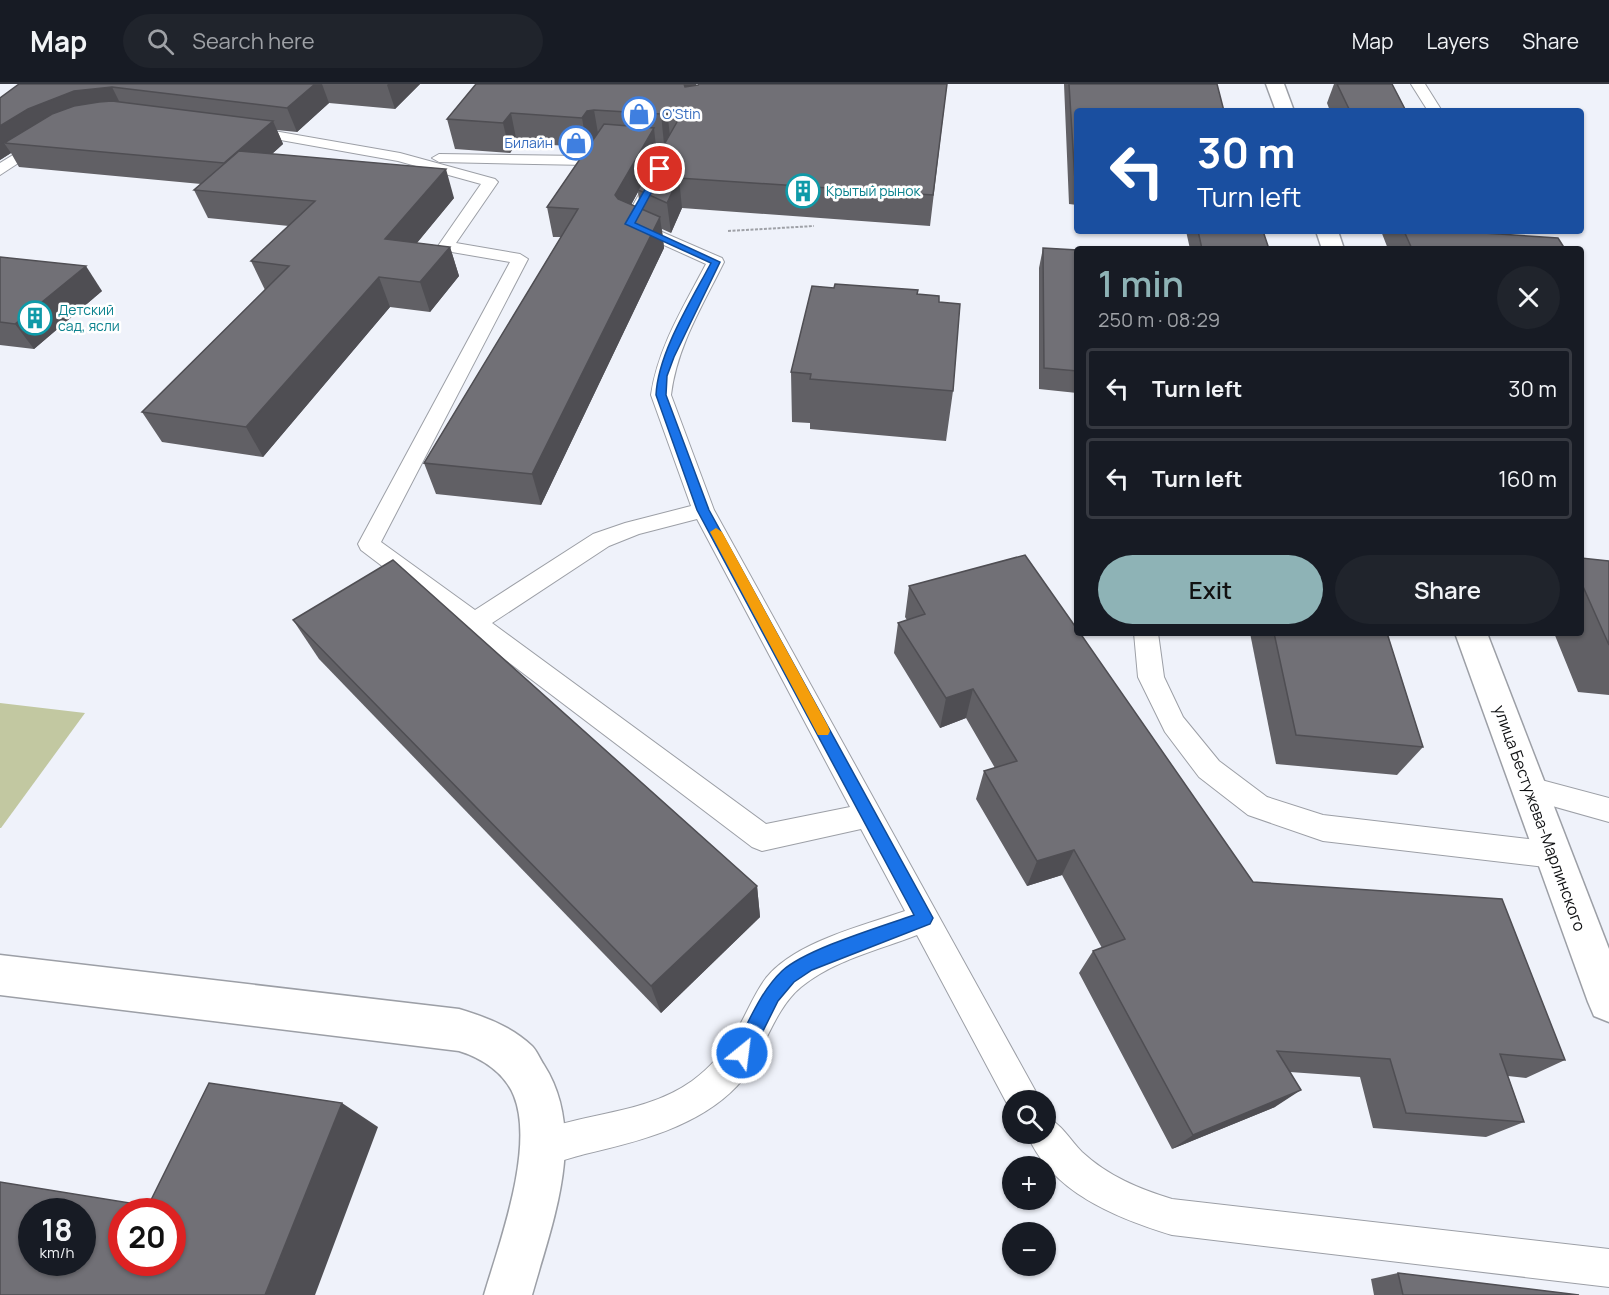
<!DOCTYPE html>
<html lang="en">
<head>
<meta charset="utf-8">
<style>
	:root { --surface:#171b24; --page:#20242c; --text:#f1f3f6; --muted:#9ea1a6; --line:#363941; --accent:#8eb3b6 }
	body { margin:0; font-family:Manrope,sans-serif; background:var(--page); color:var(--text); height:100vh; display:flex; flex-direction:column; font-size:22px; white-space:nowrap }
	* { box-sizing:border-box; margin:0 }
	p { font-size:20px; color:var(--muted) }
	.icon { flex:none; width:33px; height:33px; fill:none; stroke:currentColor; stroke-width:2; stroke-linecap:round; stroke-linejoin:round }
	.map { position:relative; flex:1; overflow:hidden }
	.sheet { position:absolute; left:1074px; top:162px; width:510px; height:390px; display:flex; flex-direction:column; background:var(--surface); border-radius:6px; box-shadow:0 2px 4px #0004 }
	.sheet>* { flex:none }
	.top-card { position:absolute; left:1074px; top:24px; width:510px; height:126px; border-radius:6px; box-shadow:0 2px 4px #0004; background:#1a4fa0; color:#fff; overflow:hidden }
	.fabs { position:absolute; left:1002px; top:1006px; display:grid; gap:12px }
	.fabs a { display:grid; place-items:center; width:54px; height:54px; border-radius:50%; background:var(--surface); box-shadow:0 2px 4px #0004; font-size:30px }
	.speed { position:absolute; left:18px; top:1114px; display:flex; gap:12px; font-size:30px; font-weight:700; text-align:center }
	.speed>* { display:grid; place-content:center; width:78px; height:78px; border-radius:50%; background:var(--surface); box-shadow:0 2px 4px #0004; line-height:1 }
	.speed small { font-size:15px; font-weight:400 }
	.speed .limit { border:9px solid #d22; background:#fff; color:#111 }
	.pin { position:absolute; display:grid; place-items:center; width:51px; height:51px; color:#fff; margin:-26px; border:3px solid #fff; border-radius:50%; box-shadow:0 2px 6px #0007 }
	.me { position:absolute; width:66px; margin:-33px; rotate:29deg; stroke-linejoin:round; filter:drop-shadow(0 0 4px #0008) }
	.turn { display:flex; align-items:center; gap:21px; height:126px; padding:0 24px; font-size:27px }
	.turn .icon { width:78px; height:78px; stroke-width:2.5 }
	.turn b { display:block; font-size:42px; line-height:51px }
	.round { display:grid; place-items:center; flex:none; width:63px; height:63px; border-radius:32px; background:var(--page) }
	.overview { display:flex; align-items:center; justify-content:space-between; height:102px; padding:0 24px }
	h1 { font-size:36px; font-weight:600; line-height:45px; color:var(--accent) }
	.action { display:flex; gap:12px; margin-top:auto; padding:12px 24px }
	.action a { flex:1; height:69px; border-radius:36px; background:var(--accent); color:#111; font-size:24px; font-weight:600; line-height:69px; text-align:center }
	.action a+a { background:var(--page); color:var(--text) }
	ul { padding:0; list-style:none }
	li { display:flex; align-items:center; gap:18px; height:81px; margin:0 12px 9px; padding:0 12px; border:3px solid var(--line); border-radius:6px }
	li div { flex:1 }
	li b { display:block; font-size:22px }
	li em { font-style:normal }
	header { display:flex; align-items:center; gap:36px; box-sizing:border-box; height:84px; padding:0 30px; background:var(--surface); border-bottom:2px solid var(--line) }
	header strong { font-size:28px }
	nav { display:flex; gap:33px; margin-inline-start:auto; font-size:21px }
	.search { width:420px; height:54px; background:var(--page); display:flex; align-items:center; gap:15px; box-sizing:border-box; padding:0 21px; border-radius:33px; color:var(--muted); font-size:22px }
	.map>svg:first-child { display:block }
</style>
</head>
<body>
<header>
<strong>Map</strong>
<div class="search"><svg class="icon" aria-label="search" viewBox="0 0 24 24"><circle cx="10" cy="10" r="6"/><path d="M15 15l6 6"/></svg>Search here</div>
<nav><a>Map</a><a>Layers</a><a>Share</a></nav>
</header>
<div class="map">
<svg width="1609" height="1211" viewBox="0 0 1609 1211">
	<rect width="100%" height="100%" fill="#eff2fa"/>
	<path fill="#c2c8a1" d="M0,619L85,629L1,744H0Z"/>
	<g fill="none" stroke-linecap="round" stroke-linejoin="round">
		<g stroke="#9c9fa6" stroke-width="2">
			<g id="service">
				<path d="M1411,0H1425L1442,27H1428Z"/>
				<path d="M246,42L400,69L495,95L498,98L456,159L520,170L528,175L381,458L475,526L593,450L625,439L691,422L651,311C658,263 684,222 706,180L624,143L622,140L651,90H661L664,93L639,138L722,174L724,178C703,221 677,262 671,311L714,426L1041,1017H1012V1029L917,851C879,866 834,876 801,903C771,928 764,973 737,1002C698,1043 637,1058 585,1070C573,1073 556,1080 544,1079C541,1079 535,1076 532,1074L527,1062L532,1050C584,1028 644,1031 692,997C710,984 726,965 737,946C747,929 754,910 766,894C795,858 862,842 905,827L861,745L762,767L752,763L361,466L358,460L510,178L446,167L438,162L481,100L398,77L241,49L239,46ZM697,435L850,723L766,740L492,539L609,462L639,450Z"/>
				<path d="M44,52L49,53L51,56L49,59L0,91V79Z"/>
				<path d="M599,57L671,63L678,67L671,71L603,66L592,80L587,81L439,78L432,74L439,70L583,72L594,58Z"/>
				<path d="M1134,549H1158L1164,593L1183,633L1219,677L1267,713L1323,731L1554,758L1564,762L1568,771L1564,780L1554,784L1323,757L1248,731L1199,693L1165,648L1138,593Z"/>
				<path d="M1530,693L1609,714V738L1520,713L1516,705L1520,697Z"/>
				<path d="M1046,1033C1062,1040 1070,1056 1082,1068C1108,1092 1139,1105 1172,1115L1609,1165V1203L1172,1151C1116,1134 1051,1108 1027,1050H1046Z"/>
			</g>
		</g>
		<g stroke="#9c9fa6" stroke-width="3">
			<g id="minor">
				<path d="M1266,0H1284L1294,27H1276Z"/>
				<path d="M1316,147H1338L1344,165H1322Z"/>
				<path d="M1455,549H1487L1609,865V938L1594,932L1588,918Z"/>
				<path d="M0,871L459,925C485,933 511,942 532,962C537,967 540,975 544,981C588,1050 552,1139 532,1211H484C499,1160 535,1064 514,1012C505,989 482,974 459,967L0,911Z"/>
			</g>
		</g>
		<path stroke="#9fa1a7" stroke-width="2" stroke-dasharray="3 1.5" stroke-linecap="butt" d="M728,147L814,142"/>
		<use href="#service" fill="#fff" fill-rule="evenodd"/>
		<use href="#minor" fill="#fff" fill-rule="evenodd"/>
	</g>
	<g fill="#616065" fill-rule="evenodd">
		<path d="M19,0H420L395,25L329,19L297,48L277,46L283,60L272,70L454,114L417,159L450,163L459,192L430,228L390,223L263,373L162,358L142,328L265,206L251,177L289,142L208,134L194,106L201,100L19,83L11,69L0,76Z"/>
		<path d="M476,0H696V2L947,0L930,142L682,124L671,149L662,145L664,164L541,421L436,410L424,379L561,153H553L547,123L593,56L587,63L517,59L510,69L455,65L447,35ZM667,56L657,73L656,59L664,60ZM638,108L640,125L631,121Z"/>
		<path d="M1064,0H1217L1077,27V121L1069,120Z"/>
		<path d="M1334,0H1392L1406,27H1330L1327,19Z"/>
		<path d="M1186,147H1263L1269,165H1190Z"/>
		<path d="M1381,147H1468V148L1565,165H1388Z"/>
		<path d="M1043,164L1077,166V309L1039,305V184Z"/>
		<path d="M0,173L102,207L34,265L0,261Z"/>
		<path d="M917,210L939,218L953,307L946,357L810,345V339L792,338L791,288Z"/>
		<path d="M1581,474L1609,477V611L1578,608L1554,549H1581Z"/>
		<path d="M909,502L1253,798L1565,976L1526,994L1508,992L1524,1038L1486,1053L1373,1044L1360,993L1290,988L1275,1023L1172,1065L1079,889L1093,867L1102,864L1062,791L1027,802L976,715L984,687L995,684L966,634L940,644L894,569L898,539L907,536L905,533Z"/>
		<path d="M293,536L757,802L760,833L661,929L319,575Z"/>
		<path d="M1250,549H1387L1423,663L1397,691L1276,680Z"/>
		<path d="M1398,1189L1579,1211H1374L1371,1195Z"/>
	</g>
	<g fill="#4f4e53">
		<path d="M315,0H322L329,19L297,48L287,24Z"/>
		<path d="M388,0H420L395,25L387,1Z"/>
		<path d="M682,0H696L697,3L684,25Z"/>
		<path d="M112,3L124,27L4,59L11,69L0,76V42L28,25L74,7Z"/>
		<path d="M667,24L670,53L664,60L661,30Z"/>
		<path d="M594,26L599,55L592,57L587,63L582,34L587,27Z"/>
		<path d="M511,29L517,59L510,69L503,39Z"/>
		<path d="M273,37L283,60L235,103L224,79Z"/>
		<path d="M654,44L657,73L638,106V108L620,141L615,111Z"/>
		<path d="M446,85L454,114L396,184L385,155Z"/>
		<path d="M679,94L682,124L671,149L667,119Z"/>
		<path d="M660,133L664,164L541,421L532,390Z"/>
		<path d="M450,163L459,192L430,228L420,198Z"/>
		<path d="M86,182L102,207L34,265L15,240Z"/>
		<path d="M379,193L390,223L263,373L246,343Z"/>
		<path d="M973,605L966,634L940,644L946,614Z"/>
		<path d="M1074,766L1062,791L1027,802L1037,777Z"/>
		<path d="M757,802L760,833L661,929L651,902Z"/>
		<path d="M1301,1006L1275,1023L1172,1065L1193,1051Z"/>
		<path d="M342,1019L378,1043L315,1211H265Z"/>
	</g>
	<g fill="#717076" stroke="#4f4e53" stroke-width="1.5" fill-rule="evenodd">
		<path d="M19,0H315L287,24L112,3L74,7L28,25L0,42V14Z"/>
		<path d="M476,0H684L685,3L698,1L699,0H947L933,111L679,94L667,119L638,106L677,38L681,30L677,24H667L661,30L594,26L587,27L582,34L511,29L503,39L447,35Z"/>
		<path d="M1069,0H1217L1224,27H1077V97H1075Z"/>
		<path d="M1337,0H1392L1406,27H1350Z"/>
		<path d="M112,17L273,37L224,79L4,59L52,30L74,22L99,18Z"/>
		<path d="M604,40L654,44L615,111L618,115L660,133L532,390L424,379L578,125L547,123Z"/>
		<path d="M239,67L446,85L385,155L450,163L420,198L379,193L246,343L142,328L289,182L251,177L315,117L194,106Z"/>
		<path d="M1198,147H1263L1269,165H1202Z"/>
		<path d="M1404,147H1468V148L1558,154L1565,165H1412Z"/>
		<path d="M1043,164L1077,166V287L1044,284Z"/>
		<path d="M0,173L86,182L15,240L0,238Z"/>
		<path d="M835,200L918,206L917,210L939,212V218L960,220L953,307L810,295L811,290L791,288L812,202L834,204Z"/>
		<path d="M1025,471L1077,545V549H1080L1253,798L1502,815L1565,976L1500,970L1524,1038L1406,1029L1390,975L1277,967L1301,1006L1193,1051L1093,867L1125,855L1074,766L1037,777L984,687L1017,677L973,605L946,614L898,539L925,530L909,502Z"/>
		<path d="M1581,474L1609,477V561L1581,498Z"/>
		<path d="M393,476L757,802L651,902L293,536Z"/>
		<path d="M1274,549H1387L1423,663L1296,651Z"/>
		<path d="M209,999L342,1019L265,1211H0V1098L148,1122ZM32,1128H82V1179H32ZM122,1128H172V1179H122Z"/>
		<path d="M1398,1189L1579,1211H1403Z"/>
	</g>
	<path fill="#1a73e8" stroke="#114b97" stroke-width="1.5" d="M658,83L664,85L635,139L720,178L674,273L667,292L666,311L709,426L933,834L930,840L812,886L794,898L778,917L749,975L742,977L736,975L734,969L736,962C749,937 761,907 782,887C806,865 880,843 914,831L697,426L656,311C658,269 691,217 711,179L625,140Z"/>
	<path fill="#f59e0b" d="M716,444L722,448L828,642L830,647L828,651H818L710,448Z"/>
	<defs>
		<g id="shop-ring" transform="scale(1.725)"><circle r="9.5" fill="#fff" stroke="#3f7fe0" stroke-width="1.5"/><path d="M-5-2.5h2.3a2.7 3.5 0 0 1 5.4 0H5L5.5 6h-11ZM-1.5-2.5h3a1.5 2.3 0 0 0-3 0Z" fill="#3f7fe0"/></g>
		<g id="building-ring" transform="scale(1.725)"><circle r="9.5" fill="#fff" stroke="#0f9aa8" stroke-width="1.5"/><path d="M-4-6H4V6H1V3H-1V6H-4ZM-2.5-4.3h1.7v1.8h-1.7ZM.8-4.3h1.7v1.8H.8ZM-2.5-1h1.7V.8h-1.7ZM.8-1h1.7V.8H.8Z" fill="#0f9aa8"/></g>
	</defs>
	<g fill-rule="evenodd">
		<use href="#shop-ring" x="639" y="30"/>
		<use href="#shop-ring" x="576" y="59"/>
		<use href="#building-ring" x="803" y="107"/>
		<use href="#building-ring" x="35" y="234"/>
	</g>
	<g text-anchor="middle" stroke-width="5" stroke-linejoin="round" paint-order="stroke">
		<g font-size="14" fill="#366cbe" stroke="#fff" text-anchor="start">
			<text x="662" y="35">O'Stin</text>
			<text x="553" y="64" text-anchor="end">Билайн</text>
		</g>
		<g font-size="14" fill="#0d838f" stroke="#fff" text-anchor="start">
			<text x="826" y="112">Крытый рынок</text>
			<text x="58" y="231">Детский<tspan x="58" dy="16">сад, ясли</tspan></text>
		</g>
		<g font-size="16" fill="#0e0f11" stroke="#fff">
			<text transform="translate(1540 734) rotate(70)" y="6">улица Бестужева-Марлинского</text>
		</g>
	</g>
</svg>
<div class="fabs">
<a><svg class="icon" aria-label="search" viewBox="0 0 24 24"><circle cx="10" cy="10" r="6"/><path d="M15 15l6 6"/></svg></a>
<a>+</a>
<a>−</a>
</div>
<div class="speed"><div>18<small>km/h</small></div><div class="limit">20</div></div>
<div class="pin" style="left:660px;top:85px;background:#d93025"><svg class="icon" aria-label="arrive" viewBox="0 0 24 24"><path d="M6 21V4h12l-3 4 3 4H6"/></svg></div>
<svg class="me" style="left:742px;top:969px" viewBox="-20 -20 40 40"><circle r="17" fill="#1a73e8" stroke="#fff" stroke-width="3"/><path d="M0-11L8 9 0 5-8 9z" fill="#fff"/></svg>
<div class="top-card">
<div class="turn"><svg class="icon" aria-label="left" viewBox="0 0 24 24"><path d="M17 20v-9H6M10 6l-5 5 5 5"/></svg><div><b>30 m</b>Turn left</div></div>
</div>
<section class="sheet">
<div class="overview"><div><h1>1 min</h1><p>250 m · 08:29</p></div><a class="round"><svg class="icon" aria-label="close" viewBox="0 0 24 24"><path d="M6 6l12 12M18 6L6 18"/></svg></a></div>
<ul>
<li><svg class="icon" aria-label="left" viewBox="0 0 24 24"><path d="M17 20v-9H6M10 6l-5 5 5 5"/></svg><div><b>Turn left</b></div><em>30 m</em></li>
<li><svg class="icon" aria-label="left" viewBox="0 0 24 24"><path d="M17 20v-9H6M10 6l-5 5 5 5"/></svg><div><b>Turn left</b></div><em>160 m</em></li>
</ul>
<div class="action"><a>Exit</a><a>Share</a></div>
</section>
</div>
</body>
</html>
